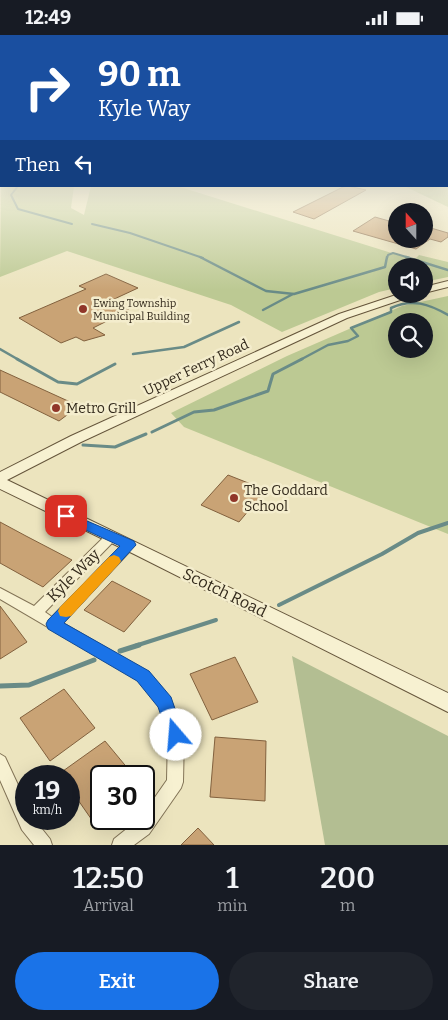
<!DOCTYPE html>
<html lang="en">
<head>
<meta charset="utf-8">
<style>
	:root { --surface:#171b24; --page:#20242c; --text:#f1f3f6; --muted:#9ea1a6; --accent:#1a73e8 }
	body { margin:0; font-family:Bitter,serif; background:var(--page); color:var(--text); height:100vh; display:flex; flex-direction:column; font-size:19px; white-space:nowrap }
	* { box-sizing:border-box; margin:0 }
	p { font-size:16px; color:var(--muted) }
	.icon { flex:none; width:28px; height:28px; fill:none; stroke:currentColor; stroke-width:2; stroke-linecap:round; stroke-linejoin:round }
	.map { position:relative; height:810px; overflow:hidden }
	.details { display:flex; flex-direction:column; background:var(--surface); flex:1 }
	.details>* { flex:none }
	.top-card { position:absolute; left:0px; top:0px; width:449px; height:152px; box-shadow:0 5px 20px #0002; background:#1a4fa0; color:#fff; overflow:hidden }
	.needle { width:32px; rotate:339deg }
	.controls { position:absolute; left:388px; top:168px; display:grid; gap:10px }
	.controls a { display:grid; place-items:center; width:45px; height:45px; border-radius:50%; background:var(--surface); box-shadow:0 5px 20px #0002; font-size:25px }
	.speed { position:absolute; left:15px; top:730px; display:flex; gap:10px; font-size:25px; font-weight:700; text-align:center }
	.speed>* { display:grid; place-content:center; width:65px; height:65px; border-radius:50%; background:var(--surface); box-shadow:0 5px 20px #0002; line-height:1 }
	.speed small { font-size:12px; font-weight:400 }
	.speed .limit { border:2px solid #111; border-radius:8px; background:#fff; color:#111 }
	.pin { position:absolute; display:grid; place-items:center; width:42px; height:42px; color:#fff; margin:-21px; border-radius:10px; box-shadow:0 2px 8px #0006 }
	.me { position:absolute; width:55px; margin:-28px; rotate:342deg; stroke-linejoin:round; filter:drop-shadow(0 0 4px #0008) }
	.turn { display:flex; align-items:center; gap:18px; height:105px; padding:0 15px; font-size:22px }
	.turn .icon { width:65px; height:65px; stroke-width:2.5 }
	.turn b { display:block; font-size:35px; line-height:42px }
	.then { display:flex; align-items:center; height:48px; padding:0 15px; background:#0003; gap:10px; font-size:19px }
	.eta { display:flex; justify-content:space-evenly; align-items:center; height:85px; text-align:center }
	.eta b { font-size:30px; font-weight:600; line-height:35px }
	.button { display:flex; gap:10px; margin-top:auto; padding:10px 15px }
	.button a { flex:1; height:58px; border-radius:30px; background:var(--accent); color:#fff; font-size:20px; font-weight:600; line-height:58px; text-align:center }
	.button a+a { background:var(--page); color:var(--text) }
	.status { display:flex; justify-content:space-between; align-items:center; height:35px; padding:0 25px; background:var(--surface); direction:ltr }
	.status svg { height:14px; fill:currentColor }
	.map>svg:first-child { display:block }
</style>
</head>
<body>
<div class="status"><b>12:49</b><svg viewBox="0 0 49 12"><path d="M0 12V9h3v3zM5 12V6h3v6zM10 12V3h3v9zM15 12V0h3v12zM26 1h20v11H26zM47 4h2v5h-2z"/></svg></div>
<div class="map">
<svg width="448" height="810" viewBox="0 0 448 810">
	<rect width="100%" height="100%" fill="#ece4be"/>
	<g fill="#bcc993" fill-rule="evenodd">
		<path d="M448,142V172L404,151H448Z"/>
		<path d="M1,146V151H74L71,173L84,180L91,151H177L414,225L419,220L448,227V242L424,247V231H396V253L379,257L282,297L231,270L67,216L0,242Z"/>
		<path d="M448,261V499L184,392L171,378L287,321L402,271ZM396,286H424V314H396Z"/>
	</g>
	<path fill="#b3be92" d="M292,621L448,701V810H325Z"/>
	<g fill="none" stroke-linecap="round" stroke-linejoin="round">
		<g stroke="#698b87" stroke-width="2">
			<path d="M18,151L11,160L18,174L72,189"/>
			<path d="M92,189L130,198L203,223"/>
			<path d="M387,223L388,220L393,218L410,223"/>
		</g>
		<g stroke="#698b87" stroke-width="2.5">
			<path d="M200,222L266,256L294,259L385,232L387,222"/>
			<path d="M406,222L448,235"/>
			<path d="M263,275L293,259"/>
			<path d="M0,314L19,325"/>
			<path d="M133,319L184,312L239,287"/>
			<path d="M300,325L328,310L348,306L358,301L351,293L391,277V273C412,263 429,269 448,280"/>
		</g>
		<g stroke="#698b87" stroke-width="3">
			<path d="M17,324L58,347L77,349L115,329"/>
			<path d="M152,397L194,377L214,375L268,356L273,339L302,324"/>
			<path d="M83,410L115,412L146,399"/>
		</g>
		<g stroke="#698b87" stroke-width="4">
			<path d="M279,570L382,519L418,498L448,488"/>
			<path d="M135,611L216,585"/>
		</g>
		<g stroke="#698b87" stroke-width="5">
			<path d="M120,616L139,610"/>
			<path d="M0,651L29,650L94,625"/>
		</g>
	</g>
	<g fill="#c9a375" stroke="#82613e">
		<path d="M348,151L366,155L314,184L293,177L343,152Z"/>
		<path d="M375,182L396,188V204H424V194L428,195L431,193L448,198V202L441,207L430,204L416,214L353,196Z"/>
		<path d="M106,239L138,253L110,266L129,275L93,293L105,300L84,306L76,302L61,308L19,283L86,254L79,251Z"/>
		<path d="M0,335L79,371L59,386L0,357Z"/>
		<path d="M228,440L266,455L239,487L201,470Z"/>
		<path d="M0,487L26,501L72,525L43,552L0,528Z"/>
		<path d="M112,546L151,566L124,597L84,575Z"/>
		<path d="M0,571L27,607L0,624Z"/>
		<path d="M235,622L258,667L212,685L190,639Z"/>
		<path d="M64,654L95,693L50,726L20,683Z"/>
		<path d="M215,702L266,706L265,766L210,762Z"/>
		<path d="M105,706L134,741H101V782L94,788L69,752V741H56Z"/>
		<path d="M198,793L214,810H181Z"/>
	</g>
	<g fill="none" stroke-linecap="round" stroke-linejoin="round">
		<g stroke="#837457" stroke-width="2">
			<g id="minor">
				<path d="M111,498L115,499L117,502L115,505L45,577L52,582L125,507L129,506L133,507L135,510L133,513L63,588L148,637L170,663L184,700L183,747L181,753L149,799L134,810H112L114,804L139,784H144V778L167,745L168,700L159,671L138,645L0,564V553L34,571L107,499Z"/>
				<path d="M0,719L5,722L26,767V784H34L50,804L52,810H34L22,795L0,745Z"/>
			</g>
		</g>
		<g stroke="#65553b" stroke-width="2">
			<g id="secondary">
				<path d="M448,246V252L424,258V252Z"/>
				<path d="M399,259H413L412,261L347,283L81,407L7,445L448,658V677L134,519L0,454V437L71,401L339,279Z"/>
			</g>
		</g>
		<use href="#minor" fill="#f7f1d1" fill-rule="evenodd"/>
		<use href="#secondary" fill="#f7f1d1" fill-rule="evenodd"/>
	</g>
	<linearGradient id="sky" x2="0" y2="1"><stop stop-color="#8bb8d5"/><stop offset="0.56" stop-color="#f6f3e2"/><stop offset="1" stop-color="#f6f3e2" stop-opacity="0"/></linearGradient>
	<rect width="448" height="255" fill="url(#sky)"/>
	<path fill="#1a73e8" stroke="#114b97" d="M66,477L134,506L136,510L64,588L149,636L171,662L184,700L182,706L176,708L170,706L158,672L137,646L48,594L46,589L48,585L120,511L62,484L60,481L62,478Z"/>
	<path fill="#f59e0b" d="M114,520L119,522L121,526L119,529L71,581L66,582L60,581L58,576L60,572L109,522Z"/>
	<g fill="#903629" stroke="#f4edcd" stroke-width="2">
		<circle cx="83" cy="274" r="5"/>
		<circle cx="56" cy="373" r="5"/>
		<circle cx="234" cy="463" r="5"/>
	</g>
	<g text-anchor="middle" stroke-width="5" stroke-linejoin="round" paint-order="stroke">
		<g font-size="11" fill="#332a1c" stroke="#f4edcd" text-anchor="start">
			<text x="93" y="272">Ewing Township<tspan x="93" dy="13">Municipal Building</tspan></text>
		</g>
		<g font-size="14" fill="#332a1c" stroke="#f4edcd">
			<text transform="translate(196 332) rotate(-25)" y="5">Upper Ferry Road</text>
		</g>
		<g font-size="14" fill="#332a1c" stroke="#f4edcd" text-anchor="start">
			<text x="66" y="378">Metro Grill</text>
			<text x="244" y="460">The Goddard<tspan x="244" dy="16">School</tspan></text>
		</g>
		<g font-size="16" fill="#332a1c" stroke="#f4edcd">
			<text transform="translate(73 540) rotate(-45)" y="6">Kyle Way</text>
			<text transform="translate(225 557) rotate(26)" y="6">Scotch Road</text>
		</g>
	</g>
</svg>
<div class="controls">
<a><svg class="needle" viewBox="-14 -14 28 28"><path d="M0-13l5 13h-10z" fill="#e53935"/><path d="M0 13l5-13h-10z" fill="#9ea1a6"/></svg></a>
<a><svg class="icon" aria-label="sound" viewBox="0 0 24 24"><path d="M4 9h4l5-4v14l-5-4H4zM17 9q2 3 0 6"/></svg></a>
<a><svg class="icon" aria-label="search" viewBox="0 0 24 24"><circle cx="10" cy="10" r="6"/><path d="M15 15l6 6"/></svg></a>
</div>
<div class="speed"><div>19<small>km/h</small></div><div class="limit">30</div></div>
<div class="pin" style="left:66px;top:481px;background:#d93025"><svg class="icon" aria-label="arrive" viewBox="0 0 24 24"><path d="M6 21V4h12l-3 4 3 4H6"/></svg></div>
<svg class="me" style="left:176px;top:700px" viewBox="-20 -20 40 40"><circle r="19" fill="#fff"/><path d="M0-13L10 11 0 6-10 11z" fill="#1a73e8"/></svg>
<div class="top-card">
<div class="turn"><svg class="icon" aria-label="right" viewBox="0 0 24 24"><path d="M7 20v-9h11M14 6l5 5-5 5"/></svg><div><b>90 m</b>Kyle Way</div></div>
<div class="then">Then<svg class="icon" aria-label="left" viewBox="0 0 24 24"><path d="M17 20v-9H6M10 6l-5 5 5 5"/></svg></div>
</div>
</div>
<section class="details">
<div class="eta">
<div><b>12:50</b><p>Arrival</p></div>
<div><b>1</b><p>min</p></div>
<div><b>200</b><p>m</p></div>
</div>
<div class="button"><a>Exit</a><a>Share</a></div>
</section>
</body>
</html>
